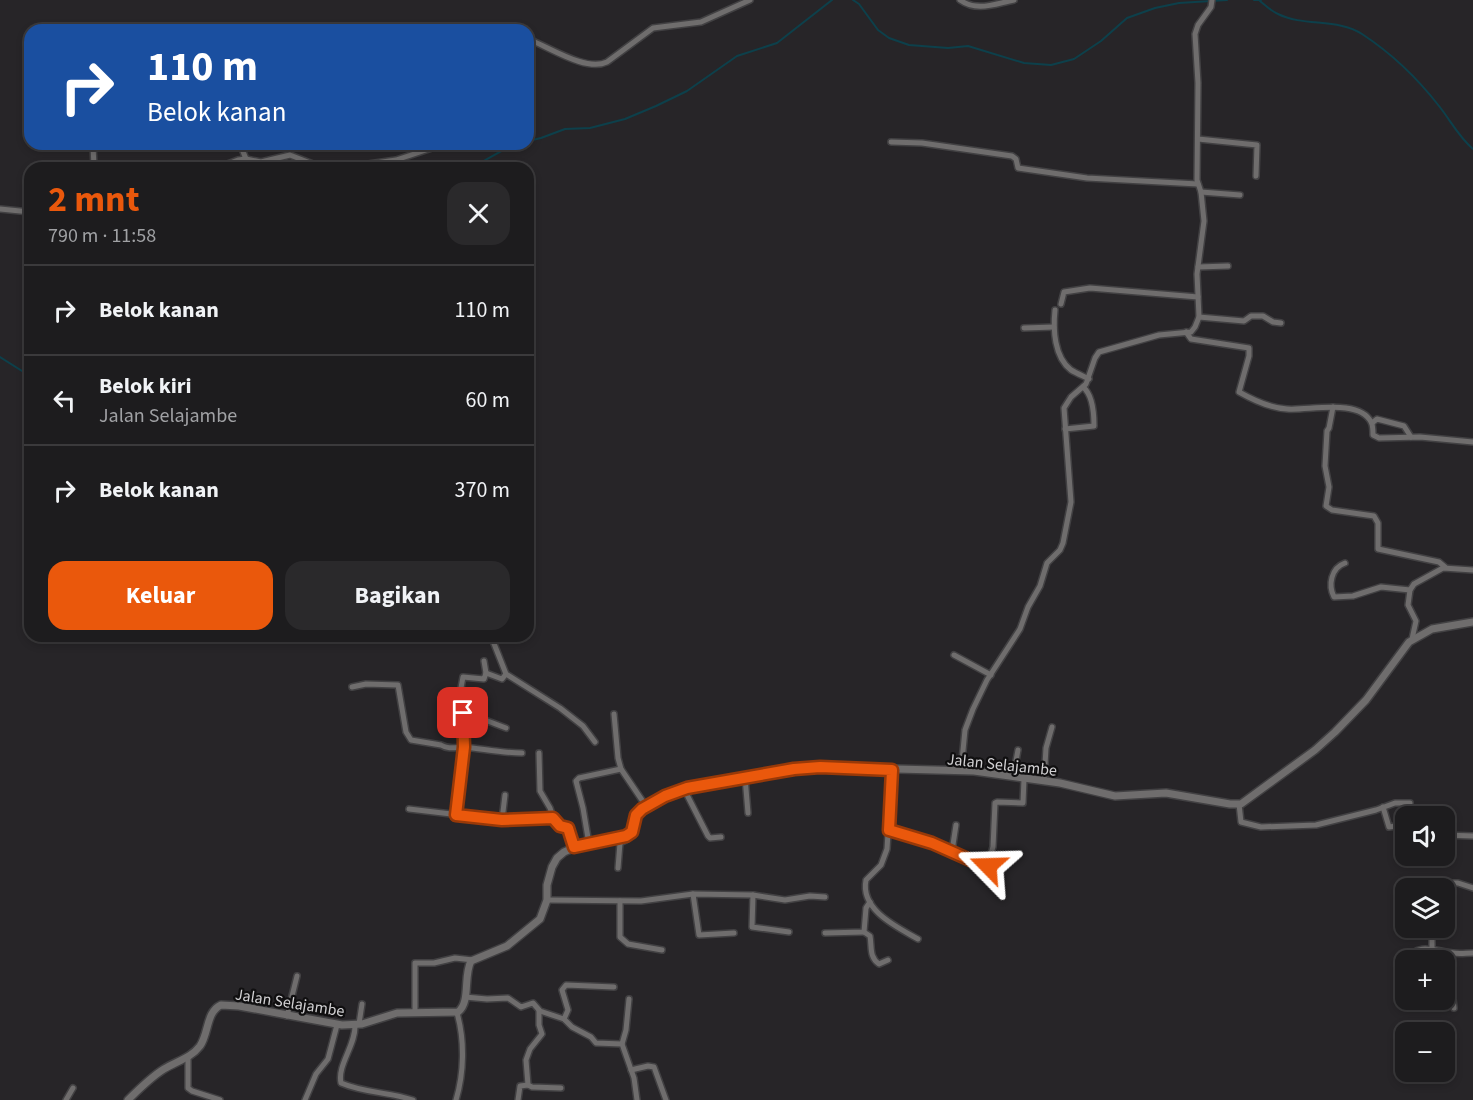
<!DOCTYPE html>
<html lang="id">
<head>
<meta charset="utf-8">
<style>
	:root { --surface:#1d1c1e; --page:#2a292b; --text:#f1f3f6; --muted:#a0a1a4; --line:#3b3a3c; --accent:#ea580c }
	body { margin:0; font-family:"Source Sans 3",sans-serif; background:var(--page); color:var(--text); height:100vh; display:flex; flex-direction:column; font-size:22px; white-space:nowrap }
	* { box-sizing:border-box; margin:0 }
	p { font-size:20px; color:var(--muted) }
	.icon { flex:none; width:33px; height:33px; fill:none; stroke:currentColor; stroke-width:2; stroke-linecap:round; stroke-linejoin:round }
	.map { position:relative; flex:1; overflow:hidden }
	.panel { position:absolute; left:24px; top:162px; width:510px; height:480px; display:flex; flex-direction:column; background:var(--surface); border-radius:18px; box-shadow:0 3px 9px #0003,0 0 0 2px var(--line) }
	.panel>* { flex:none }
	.top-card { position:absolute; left:24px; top:24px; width:510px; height:126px; border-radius:18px; box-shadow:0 3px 9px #0003,0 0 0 2px var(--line); background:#1a4fa0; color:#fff; overflow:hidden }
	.buttons { position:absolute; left:1395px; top:806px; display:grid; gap:12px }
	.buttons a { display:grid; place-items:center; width:60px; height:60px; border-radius:12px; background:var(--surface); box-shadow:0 3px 9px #0003,0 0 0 2px var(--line); font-size:30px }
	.pin { position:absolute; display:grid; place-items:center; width:51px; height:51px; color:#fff; margin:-26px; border-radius:12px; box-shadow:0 3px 9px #0006 }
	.me { position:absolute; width:66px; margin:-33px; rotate:292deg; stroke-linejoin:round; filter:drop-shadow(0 0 4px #0008) }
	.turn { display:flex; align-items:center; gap:21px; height:126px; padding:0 24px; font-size:27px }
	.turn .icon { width:78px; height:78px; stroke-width:2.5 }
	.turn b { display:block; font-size:42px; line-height:51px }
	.round { display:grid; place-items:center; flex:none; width:63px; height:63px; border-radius:18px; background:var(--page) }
	.head { display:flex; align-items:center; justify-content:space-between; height:102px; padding:0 24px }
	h1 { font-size:36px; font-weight:700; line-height:45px; color:var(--accent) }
	.button { display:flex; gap:12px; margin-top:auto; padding:12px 24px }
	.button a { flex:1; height:69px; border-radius:18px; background:var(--accent); color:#fff; font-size:24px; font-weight:700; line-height:69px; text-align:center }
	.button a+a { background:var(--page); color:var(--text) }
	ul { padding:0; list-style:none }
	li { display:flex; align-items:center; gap:18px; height:90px; padding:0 24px; border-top:2px solid var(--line) }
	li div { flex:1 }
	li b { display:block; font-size:22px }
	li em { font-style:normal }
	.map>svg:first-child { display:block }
</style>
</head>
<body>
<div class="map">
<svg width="1473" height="1100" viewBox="0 0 1473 1100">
	<rect width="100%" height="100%" fill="#272528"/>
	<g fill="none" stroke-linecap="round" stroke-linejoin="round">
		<g stroke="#0d404b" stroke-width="2">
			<path d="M853,0L859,4L878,30L889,38L909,45L948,48L968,46L1024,63L1051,65L1074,59L1101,41L1127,18L1155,8L1179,3L1227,0"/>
			<path d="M1254,0H1261"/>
			<path d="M1260,1C1265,5 1271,11 1278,14C1304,27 1338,18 1362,34C1391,53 1418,79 1439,106C1451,121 1458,136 1473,149"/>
			<path d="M528,141L541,138L565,129L590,128L625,119L656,106L687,91L737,56L777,43L832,0"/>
			<path d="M471,168L514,144"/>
			<path d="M0,357L30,376"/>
		</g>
		<g stroke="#424143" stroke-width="8">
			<g id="minor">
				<path d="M960,0C977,12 994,4 1014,0"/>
				<path d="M528,39C549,47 586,72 607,62L653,28L701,22L750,0"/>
				<path d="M1198,139L1257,145L1256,176"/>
				<path d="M891,142L922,143L1012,156L1016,159L1018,168L1087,178L1198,184"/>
				<path d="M93,144L94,168"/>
				<path d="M240,144L246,159"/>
				<path d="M217,168L238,160L246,159L261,162L290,155L323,168"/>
				<path d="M341,168L396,160L444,144"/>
				<path d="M1201,192L1240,195"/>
				<path d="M0,209L30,212"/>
				<path d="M1198,267L1228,266"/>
				<path d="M1061,304L1064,292L1090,288L1198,297"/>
				<path d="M1055,310C1053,329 1054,357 1071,370C1076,373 1083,376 1089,379"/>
				<path d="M1199,317L1244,321L1251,316H1263L1273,322L1281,323"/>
				<path d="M1024,328L1054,327"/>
				<path d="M1186,332L1191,339L1249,348V356L1239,392C1253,400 1270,408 1287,409C1308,411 1359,398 1371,422C1373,425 1373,431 1373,435L1379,438L1420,437L1473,442"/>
				<path d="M1333,407L1329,428L1327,431L1325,466L1329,487L1326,506L1332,510L1374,516L1378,523V549L1439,562L1445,567"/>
				<path d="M1372,423L1377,419L1404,426L1411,437"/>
				<path d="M1065,429L1094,426C1094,414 1093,395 1083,387"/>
				<path d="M1345,563C1331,568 1328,585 1334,597L1353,596L1381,587L1410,590"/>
				<path d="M491,636L506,674L560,708L583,726L595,742"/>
				<path d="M1412,639L1416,621L1408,605L1410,590L1414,584L1443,568L1473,570"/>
				<path d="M954,655L991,675"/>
				<path d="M486,673L502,679L506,674"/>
				<path d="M352,687L366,684L398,685L406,732L411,740L441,745C449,750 456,747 464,747C484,749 502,753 522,753"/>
				<path d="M463,709L485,720L506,728"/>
				<path d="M614,714L618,758L621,769L646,806"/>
				<path d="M539,753L540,791L550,808L553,817"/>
				<path d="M892,770L887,849L881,865L866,880C860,910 897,927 918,939"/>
				<path d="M961,771L965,730L973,709L987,680L1020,629L1028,607L1040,586L1047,563L1060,550L1063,543L1071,502L1064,408L1071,397L1086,384L1095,358L1099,352L1159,335L1191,332L1195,327L1199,317L1197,274L1204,221L1201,192L1197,180L1198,83L1195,34L1198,25L1211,7L1212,0"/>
				<path d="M745,777L748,813"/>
				<path d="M1013,777L1018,750"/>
				<path d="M1044,781L1046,748L1052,727"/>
				<path d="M684,789L708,836L710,838L721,837"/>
				<path d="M1239,804L1241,822L1261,827L1316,825L1376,810L1395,803H1410"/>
				<path d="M1383,807L1389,827L1403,825L1406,830"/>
				<path d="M409,809L502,820L553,817L560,826L568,828L574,847"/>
				<path d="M456,815L464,747L463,709L458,704L463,677L484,679L486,673L484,661"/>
				<path d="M502,820L505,795"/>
				<path d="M889,830L932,843L987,866L993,847L995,803L997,802L1023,803L1024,779"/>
				<path d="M1444,835L1473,836"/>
				<path d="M589,844L583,808L576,781L579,778L621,769"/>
				<path d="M952,851L956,825"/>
				<path d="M618,868L620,843L626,840V836"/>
				<path d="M693,894L699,935L734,933"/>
				<path d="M753,895L752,927L789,932"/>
				<path d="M547,900L641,901L693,894L753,895L785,900L810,896L825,897"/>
				<path d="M620,901V937L628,944L662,950"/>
				<path d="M1444,909L1448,907V894L1453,883H1458L1473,888"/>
				<path d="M864,932L870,936C872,947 869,957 879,964L888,960"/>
				<path d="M825,933L864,932L866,908L870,902"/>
				<path d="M1432,949V927"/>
				<path d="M1452,953L1451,982L1454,1008"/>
				<path d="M1409,960C1415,941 1439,952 1453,953C1460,954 1466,953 1473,953"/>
				<path d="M465,997L487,999L508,998L521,1007L533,1003L540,1011L564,1019L572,1027L591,1037L596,1043L622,1044L634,1078L637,1100"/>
				<path d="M539,1011V1025L542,1034L530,1049L526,1060L528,1085L532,1087L561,1088"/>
				<path d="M415,1013V963H434L455,958L473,960"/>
				<path d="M287,1016L297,976"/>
				<path d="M564,1019L568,1010L562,990L566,985L614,987"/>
				<path d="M359,1024L362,1004"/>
				<path d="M355,1025C356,1045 337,1065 341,1083C364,1093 389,1092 413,1100"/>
				<path d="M622,1044L626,1030L629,999"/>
				<path d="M188,1056V1088L192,1091L220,1100"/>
				<path d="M631,1070L648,1066L654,1067L666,1100"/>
				<path d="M66,1100L73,1088"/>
				<path d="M305,1100L316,1074L328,1059L337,1025"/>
				<path d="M456,1100C464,1073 465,1041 457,1013"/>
				<path d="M518,1100L520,1086L528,1085"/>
			</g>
		</g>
		<g stroke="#424143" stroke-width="10">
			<path id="tertiary" d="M128,1100C139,1089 151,1077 164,1069C177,1061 191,1058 200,1046C209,1033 206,1012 221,1005L239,1006L342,1025L362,1024L397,1013L458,1012C471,1002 463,976 471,961L507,946L540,919L547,900V885L552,867L557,858L564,852L580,845L629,834C636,828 633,818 640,811L665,796L693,787L794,769L820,767L974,771L1060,783L1115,796L1166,793L1230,804H1241L1315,750L1335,732L1366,700L1409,642L1432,629L1473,622"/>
		</g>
		<use href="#minor" stroke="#6f6d6d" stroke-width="5"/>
		<use href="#tertiary" stroke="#6f6d6d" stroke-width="7"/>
	</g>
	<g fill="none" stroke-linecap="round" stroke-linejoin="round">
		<g stroke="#983908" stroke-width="15">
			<path id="route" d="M463,713L464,747L456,815L502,820L553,818L560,826L568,828L574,847L626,836L632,832L636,815L642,809L665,796L687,788L794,769L820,767L892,770L889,830L932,843L986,867L988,866"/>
		</g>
		<use href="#route" stroke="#ea580c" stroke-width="10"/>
	</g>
	<g text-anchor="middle" stroke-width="4.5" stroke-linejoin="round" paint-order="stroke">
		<g font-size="16" fill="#d2d1d3" stroke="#100f10">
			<text transform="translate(1002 764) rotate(6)" y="6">Jalan Selajambe</text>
			<text transform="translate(290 1002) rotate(9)" y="6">Jalan Selajambe</text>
		</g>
	</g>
</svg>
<div class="buttons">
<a><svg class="icon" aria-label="sound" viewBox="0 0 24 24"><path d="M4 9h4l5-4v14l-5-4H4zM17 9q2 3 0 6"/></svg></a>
<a><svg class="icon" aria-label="layers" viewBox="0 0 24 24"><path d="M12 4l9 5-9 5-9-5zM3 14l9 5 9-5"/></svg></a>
<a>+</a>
<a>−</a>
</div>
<div class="pin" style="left:463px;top:713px;background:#d93025"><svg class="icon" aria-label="arrive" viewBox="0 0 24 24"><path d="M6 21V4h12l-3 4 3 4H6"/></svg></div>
<svg class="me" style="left:988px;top:866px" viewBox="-20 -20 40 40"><path d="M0-17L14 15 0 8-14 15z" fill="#ea580c" stroke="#fff" stroke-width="4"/></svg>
<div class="top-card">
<div class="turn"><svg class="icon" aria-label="right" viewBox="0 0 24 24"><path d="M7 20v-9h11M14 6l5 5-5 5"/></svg><div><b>110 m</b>Belok kanan</div></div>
</div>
<section class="panel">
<div class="head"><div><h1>2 mnt</h1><p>790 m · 11:58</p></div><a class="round"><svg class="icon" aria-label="close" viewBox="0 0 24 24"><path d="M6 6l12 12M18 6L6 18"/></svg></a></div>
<ul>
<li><svg class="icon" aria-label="right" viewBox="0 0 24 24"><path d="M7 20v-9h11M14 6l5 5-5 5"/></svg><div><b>Belok kanan</b></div><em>110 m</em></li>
<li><svg class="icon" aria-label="left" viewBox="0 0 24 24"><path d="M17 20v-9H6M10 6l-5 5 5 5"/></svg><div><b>Belok kiri</b><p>Jalan Selajambe</p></div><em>60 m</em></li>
<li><svg class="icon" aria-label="right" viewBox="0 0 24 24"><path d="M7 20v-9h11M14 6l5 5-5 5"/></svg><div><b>Belok kanan</b></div><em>370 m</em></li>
</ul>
<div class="button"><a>Keluar</a><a>Bagikan</a></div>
</section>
</div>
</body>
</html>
